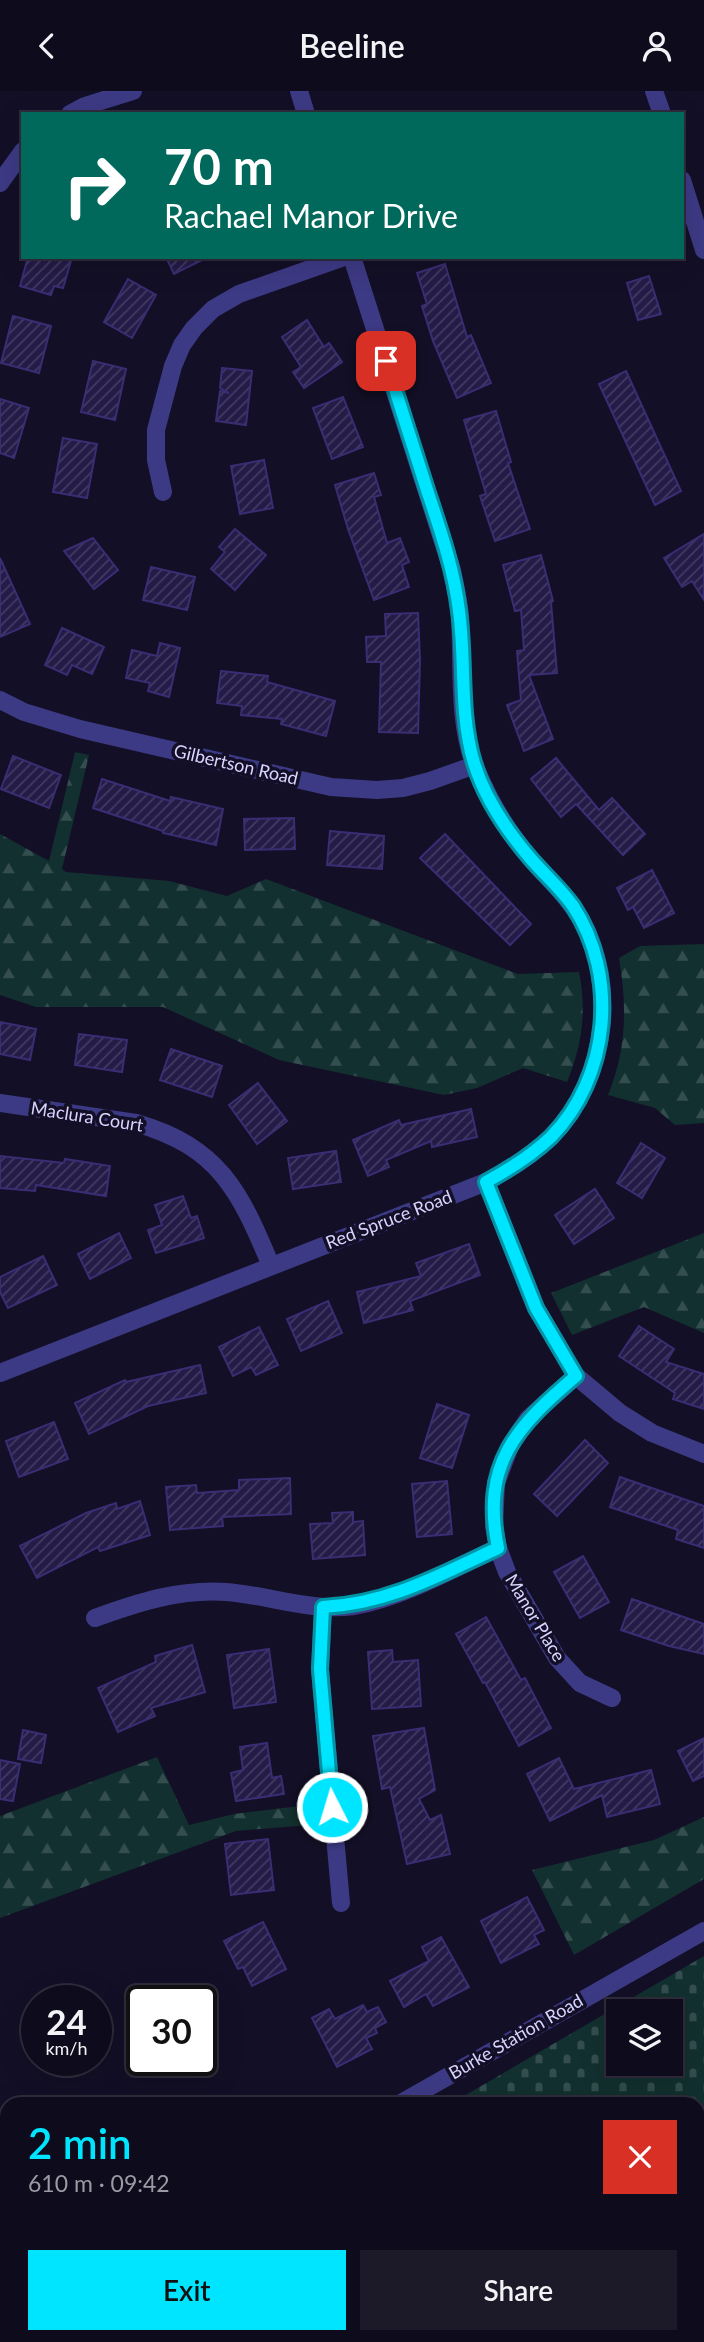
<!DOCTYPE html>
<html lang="en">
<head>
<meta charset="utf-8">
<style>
	:root { --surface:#0e0b1c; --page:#1c1929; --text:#f1f3f6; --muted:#9b9ba3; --line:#2e2b3b; --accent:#00e5ff }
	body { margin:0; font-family:Lato,sans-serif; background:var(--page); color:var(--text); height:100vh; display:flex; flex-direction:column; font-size:26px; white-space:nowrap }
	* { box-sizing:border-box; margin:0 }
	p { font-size:23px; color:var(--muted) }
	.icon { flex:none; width:38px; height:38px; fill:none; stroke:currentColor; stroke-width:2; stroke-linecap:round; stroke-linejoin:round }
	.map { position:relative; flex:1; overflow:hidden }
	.side { position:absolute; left:0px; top:2006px; width:705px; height:247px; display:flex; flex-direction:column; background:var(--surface); border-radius:21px 21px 0 0; box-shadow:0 7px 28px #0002,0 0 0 2px var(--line) }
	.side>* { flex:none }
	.top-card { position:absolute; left:21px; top:21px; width:663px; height:147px; border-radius:0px; box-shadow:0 7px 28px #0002,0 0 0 2px var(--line); background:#00695c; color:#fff; overflow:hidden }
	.buttons { position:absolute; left:606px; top:1908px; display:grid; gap:14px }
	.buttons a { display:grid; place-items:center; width:77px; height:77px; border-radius:0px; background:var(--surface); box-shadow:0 7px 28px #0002,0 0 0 2px var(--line); font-size:35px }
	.speed { position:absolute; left:21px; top:1894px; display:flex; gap:14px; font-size:35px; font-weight:700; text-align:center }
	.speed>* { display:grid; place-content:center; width:91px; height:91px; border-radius:50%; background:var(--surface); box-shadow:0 7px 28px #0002,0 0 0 2px var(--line); line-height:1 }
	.speed small { font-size:18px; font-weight:400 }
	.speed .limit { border:4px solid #111; border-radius:10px; background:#fff; color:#111 }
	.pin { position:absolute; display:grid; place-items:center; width:60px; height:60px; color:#fff; margin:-30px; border-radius:14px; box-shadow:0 4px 10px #0006 }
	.me { position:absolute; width:77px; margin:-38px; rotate:355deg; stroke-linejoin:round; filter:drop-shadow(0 0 5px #0008) }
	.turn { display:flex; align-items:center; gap:24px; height:147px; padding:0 28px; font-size:32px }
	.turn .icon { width:91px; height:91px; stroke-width:2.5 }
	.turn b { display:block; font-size:49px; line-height:60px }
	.round { display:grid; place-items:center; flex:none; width:74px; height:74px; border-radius:0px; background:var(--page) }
	.headline { display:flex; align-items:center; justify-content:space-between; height:119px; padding:0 28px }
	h1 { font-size:42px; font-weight:600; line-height:52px; color:var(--accent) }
	.cta { display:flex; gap:14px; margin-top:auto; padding:14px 28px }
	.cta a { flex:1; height:80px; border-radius:0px; background:var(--accent); color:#111; font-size:28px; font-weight:600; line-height:80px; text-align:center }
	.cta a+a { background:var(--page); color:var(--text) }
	header { display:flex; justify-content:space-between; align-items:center; height:91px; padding:0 28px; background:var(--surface); font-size:32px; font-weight:600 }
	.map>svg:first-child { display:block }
</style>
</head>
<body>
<header><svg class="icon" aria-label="back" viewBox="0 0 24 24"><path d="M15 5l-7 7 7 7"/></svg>Beeline<svg class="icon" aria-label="person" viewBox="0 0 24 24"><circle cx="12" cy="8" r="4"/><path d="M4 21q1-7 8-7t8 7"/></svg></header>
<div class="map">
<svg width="704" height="2251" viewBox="0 0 704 2251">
	<defs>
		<pattern id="forest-firs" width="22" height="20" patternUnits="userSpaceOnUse" patternTransform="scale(1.75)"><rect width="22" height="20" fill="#12302f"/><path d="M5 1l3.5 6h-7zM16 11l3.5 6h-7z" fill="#344d4e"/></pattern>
		<pattern id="cemetery-stones" width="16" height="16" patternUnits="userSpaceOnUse" patternTransform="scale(1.75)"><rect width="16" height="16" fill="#12302f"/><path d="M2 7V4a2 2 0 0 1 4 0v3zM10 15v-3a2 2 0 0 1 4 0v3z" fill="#344d4e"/></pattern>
		<pattern id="building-hatch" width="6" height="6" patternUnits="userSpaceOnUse" patternTransform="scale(1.75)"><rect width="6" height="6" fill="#241b47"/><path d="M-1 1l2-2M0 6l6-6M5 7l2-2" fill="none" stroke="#433b63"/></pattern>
	</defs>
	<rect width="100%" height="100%" fill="#130f26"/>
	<g fill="url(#forest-firs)">
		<path d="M75,661L89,664L62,778L66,781L169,790L227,805L266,788L518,883L579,881C587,920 582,955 567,991L523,977L477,997L444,1004L279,969L163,916H36L0,904V743L49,770Z"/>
		<path d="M704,853V1032L675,1034L655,1017L608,1004C627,958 627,914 619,867L640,855Z"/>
		<path d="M704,1142V1242L644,1216L572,1244L551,1202Z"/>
		<path d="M157,1666L189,1734L234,1723L308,1714L309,1734L236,1740L0,1827V1725Z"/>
		<path d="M704,1726V1788L574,1864L532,1779L654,1749Z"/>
	</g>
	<path fill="url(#cemetery-stones)" fill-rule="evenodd" d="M704,1865V2251H377V2245H698V2012H452ZM618,1920H670V1972H618Z"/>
	<g fill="url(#building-hatch)" stroke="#3b2d73" stroke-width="2">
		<path d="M28,166H57L71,170L63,197L54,195L51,204L20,195Z"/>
		<path d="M166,166H208L174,183Z"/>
		<path d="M445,173L467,246L471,244L491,292L457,307L433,250L422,215L427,213L417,182Z"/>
		<path d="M649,185L661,223L638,229L627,192Z"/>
		<path d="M128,188L156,204L132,247L104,231Z"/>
		<path d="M13,225L51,235L39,282L1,272Z"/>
		<path d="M307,229L324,256L329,252L342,271L304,297L293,281L301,276L282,246Z"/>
		<path d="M93,270L126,278L115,329L81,321Z"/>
		<path d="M222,277L252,280L246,334L216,330L220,300L229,302L220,297Z"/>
		<path d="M626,280L681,400L655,414L599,293Z"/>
		<path d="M343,306L363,356L332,368L313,317Z"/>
		<path d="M0,308L29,317L14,367L0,362Z"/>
		<path d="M496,320L511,371L508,372L530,438L495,450L480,405L486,403L464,329Z"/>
		<path d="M63,347L97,353L87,407L53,401Z"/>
		<path d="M264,369L273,417L240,423L231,375Z"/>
		<path d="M374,382L381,404L374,406L387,452L400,447L409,471L402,474L409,496L374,509L348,438L335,394Z"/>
		<path d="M235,438L266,464L235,499L211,478L225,461L219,456Z"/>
		<path d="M704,443V509L692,490L682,496L664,467Z"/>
		<path d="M93,447L118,479L94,498L64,460Z"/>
		<path d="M541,464L553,510L551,511L557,582L529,584L553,648L524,660L507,614L521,609L517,560L524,559L521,519L515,520L503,474Z"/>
		<path d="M0,467L30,533L0,546Z"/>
		<path d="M151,476L195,486L187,519L143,509Z"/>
		<path d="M418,522L420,569L418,642L379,641L381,571H367L366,546L386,545L385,523Z"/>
		<path d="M62,537L104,556L92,583L72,574L67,584L45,574Z"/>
		<path d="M160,552L180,557L169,606L148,600L150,592L126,587L132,559L157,565Z"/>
		<path d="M221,580L268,585L267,591L335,610L326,645L281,633L282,628L241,624L242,615L217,612Z"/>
		<path d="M13,665L61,684L49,717L1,698Z"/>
		<path d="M556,667L599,719L612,707L645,743L623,764L576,713L561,726L531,688Z"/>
		<path d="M102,688L170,710L171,706L223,718L216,754L163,742V740L93,717Z"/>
		<path d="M294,727L295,758L245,759L244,728Z"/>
		<path d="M330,740L384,745L382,778L327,774Z"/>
		<path d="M445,743L531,833L510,854L420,767Z"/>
		<path d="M652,779L674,822L644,837L633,816L628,819L617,797Z"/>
		<path d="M0,931L36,938L30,969L0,963Z"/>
		<path d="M79,943L127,949L122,981L75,974Z"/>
		<path d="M171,958L222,975L212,1006L160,989Z"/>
		<path d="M258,992L287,1030L257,1053L229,1014Z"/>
		<path d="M471,1018L477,1046L432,1056L431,1050L386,1069L389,1076L368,1085L353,1049L399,1029L401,1034Z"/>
		<path d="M641,1052L665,1067L642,1107L617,1092Z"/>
		<path d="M336,1060L341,1091L293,1098L288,1067Z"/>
		<path d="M0,1065L64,1072L65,1068L110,1075L106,1105L36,1094L35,1100L0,1097Z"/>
		<path d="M595,1098L614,1127L574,1153L555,1124Z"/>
		<path d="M183,1105L191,1127L197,1125L204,1147L156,1162L148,1139L162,1134L155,1114Z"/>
		<path d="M119,1142L131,1167L90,1188L78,1163Z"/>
		<path d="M469,1153L480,1184L410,1210L413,1219L364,1232L357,1201L421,1185L416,1172Z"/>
		<path d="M43,1165L57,1194L8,1217L0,1201V1186Z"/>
		<path d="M328,1210L342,1242L301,1260L287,1228Z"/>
		<path d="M639,1235L674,1258L666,1271L704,1283V1318L673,1308L675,1302L619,1265Z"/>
		<path d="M259,1236L278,1274L256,1284L251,1276L233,1285L219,1256Z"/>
		<path d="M200,1274L206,1302L148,1315L89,1343L75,1312L125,1289L126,1291Z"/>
		<path d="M437,1313L469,1324L452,1377L420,1367Z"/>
		<path d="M54,1331L68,1368L19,1386L6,1350Z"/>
		<path d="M585,1349L608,1372L557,1425L534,1403Z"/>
		<path d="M620,1386L704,1415V1457L676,1448L678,1439L610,1416Z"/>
		<path d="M290,1387L291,1423L222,1426L223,1435L170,1439L166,1396L196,1394L197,1402L239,1399V1389Z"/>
		<path d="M447,1390L452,1443L417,1446L412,1393Z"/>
		<path d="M140,1410L150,1444L100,1460L98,1456L37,1487L20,1455L86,1422L116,1412L117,1418Z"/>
		<path d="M353,1421V1431L363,1430L365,1464L313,1468L310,1433L333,1432L332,1422Z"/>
		<path d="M583,1465L609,1511L580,1527L554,1481Z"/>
		<path d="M632,1508L704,1533V1563L669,1555L621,1539Z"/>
		<path d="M486,1526L521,1589L525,1587L551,1637L519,1655L485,1591L483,1592L456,1543Z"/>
		<path d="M192,1554L205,1601L151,1617L155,1625L118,1641L98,1597L156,1571L155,1565Z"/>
		<path d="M269,1558L276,1611L234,1617L227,1564Z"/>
		<path d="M392,1559L393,1571L418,1569L421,1615L372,1618L368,1561Z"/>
		<path d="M424,1637L435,1699L419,1708L430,1729L441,1724L450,1763L407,1773L390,1696L382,1698L373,1645Z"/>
		<path d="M23,1639L46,1644L41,1672L18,1668Z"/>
		<path d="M704,1647V1685L693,1690L678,1660Z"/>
		<path d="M267,1652L272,1687L281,1685L284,1703L236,1710L231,1682L243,1679L240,1656Z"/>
		<path d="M559,1667L574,1698L651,1679L660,1713L607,1726L602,1704L550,1730L527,1683Z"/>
		<path d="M0,1669L20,1673L13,1710L0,1708Z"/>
		<path d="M268,1748L274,1799L231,1804L225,1753Z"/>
		<path d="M527,1806L544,1839L534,1844L539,1853L501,1872L481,1830Z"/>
		<path d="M263,1831L286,1878L252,1895L243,1876L238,1878L224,1850Z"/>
		<path d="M441,1846L469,1896L433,1915L426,1903L404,1916L390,1890L429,1870L422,1856Z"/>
		<path d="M363,1914L367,1921L378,1916L386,1931L375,1937L377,1942L366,1947L372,1958L337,1976L312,1927L329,1918L335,1928Z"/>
	</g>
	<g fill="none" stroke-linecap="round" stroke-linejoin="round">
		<g stroke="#3d3a85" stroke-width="18">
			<path d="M299,0L306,23"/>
			<path d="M654,0L662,23"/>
			<path d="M70,23L85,15L133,0"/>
			<path d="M682,89L704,159"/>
			<path d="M0,92L23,60"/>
			<path d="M163,401L156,369V339L173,275L182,254L194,237L213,218L239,203L344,166"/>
			<path d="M0,609L24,621L80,638L331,696L377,699L403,697L430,690L475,674"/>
			<path d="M0,1012L136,1032C219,1056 240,1100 271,1175"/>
			<path d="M486,1091L536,1217L576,1285L620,1322L652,1342L704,1363"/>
			<path d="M0,1282L486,1091C510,1078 531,1065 551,1046C607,989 619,893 579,825C566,803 547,787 531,768C507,741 490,711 476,678C457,631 463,575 460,526C459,510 455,494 452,479L352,166"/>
			<path d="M576,1285L528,1328L510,1355L496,1392L494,1435L498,1457L507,1481L557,1567L580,1592L612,1607"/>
			<path d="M323,1516L320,1579L341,1812"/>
			<path d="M95,1527C139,1511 179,1498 226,1501C268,1504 311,1521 354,1515C404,1506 452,1478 498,1457"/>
		</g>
		<g stroke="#3d3a85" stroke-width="18">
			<path d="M401,2012L704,1840"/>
			<path d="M2,2251L12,2245"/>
		</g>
	</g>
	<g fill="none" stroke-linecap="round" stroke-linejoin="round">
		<g stroke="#0095a6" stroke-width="18">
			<path id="route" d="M332,1716L320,1578L323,1516C388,1513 440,1484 498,1457C481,1373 516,1336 576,1285L536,1217L486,1091C510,1078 531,1065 551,1046C610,986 619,885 573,815C561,798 545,784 531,768C507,740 485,708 474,672C459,622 466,571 459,520C454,479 441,441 428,402C414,358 400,314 386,270"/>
		</g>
		<use href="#route" stroke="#00e5ff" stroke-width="12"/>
	</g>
	<g text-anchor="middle" stroke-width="7" stroke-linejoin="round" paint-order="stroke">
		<g font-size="18" fill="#d9d4ff" stroke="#130f26">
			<text transform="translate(236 674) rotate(13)" y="6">Gilbertson Road</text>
			<text transform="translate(87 1026) rotate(9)" y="6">Maclura Court</text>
			<text transform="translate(389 1129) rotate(-21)" y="6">Red Spruce Road</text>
			<text transform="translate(535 1527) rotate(59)" y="6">Manor Place</text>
			<text transform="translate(516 1946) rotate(-30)" y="6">Burke Station Road</text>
		</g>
	</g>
</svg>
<div class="buttons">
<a><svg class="icon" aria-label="layers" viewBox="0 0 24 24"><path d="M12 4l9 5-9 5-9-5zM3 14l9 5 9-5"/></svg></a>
</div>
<div class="speed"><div>24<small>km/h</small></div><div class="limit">30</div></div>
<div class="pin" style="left:386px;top:270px;background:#d93025"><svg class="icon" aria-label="arrive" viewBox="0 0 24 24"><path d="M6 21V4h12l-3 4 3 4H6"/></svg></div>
<svg class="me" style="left:332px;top:1716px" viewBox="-20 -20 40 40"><circle r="17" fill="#00e5ff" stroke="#fff" stroke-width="3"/><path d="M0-11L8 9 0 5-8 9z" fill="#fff"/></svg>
<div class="top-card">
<div class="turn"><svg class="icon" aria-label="right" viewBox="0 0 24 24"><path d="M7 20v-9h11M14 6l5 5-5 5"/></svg><div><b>70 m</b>Rachael Manor Drive</div></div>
</div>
<section class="side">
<div class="headline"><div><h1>2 min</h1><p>610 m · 09:42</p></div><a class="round" style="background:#d93025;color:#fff"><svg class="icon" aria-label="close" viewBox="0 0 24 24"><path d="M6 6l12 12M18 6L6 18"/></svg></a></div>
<div class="cta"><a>Exit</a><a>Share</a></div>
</section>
</div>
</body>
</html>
